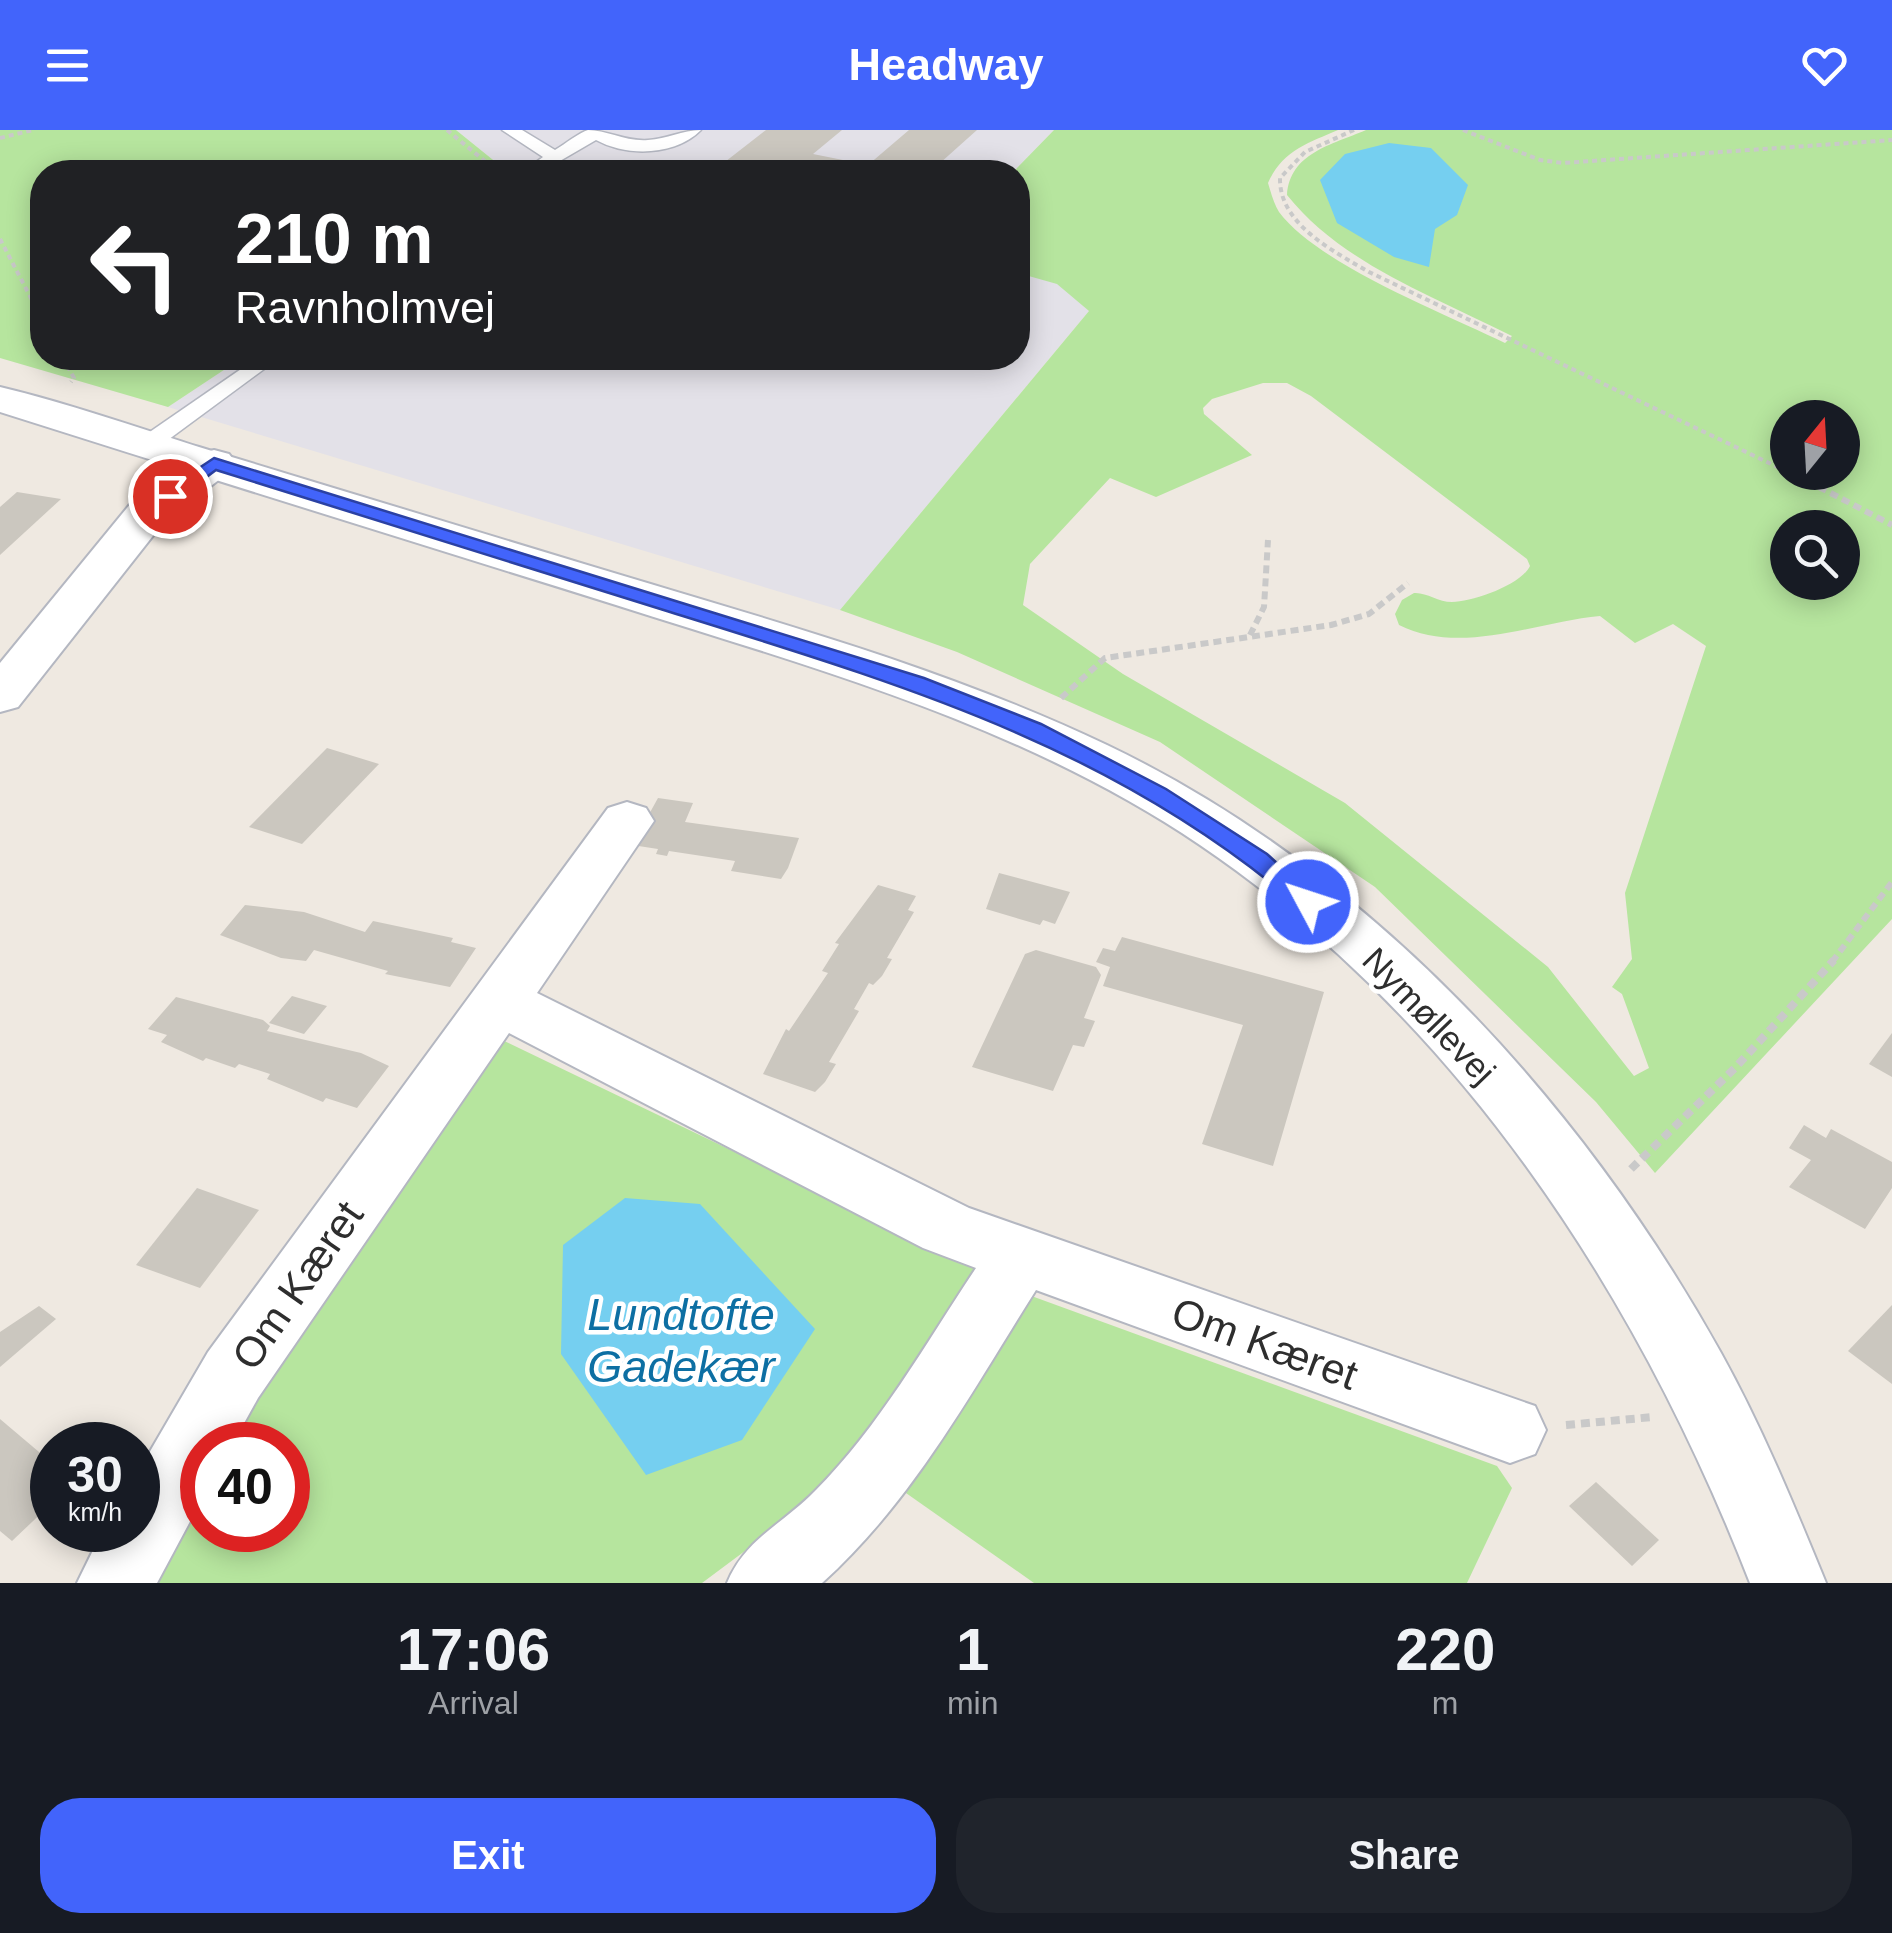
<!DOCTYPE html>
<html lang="en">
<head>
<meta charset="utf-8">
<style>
	:root { --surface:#171b24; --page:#20242c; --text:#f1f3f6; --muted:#9ea1a6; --accent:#4264fb }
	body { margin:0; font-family:Arial,sans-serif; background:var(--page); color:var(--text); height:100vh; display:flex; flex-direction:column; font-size:38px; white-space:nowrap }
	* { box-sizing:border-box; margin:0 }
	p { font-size:32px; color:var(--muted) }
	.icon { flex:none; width:55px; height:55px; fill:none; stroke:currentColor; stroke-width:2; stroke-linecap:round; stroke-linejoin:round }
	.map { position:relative; height:1453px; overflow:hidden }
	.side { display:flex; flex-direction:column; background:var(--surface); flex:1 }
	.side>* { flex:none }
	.guide { position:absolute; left:30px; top:30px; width:1000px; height:210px; border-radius:40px; box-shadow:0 5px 25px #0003; background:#202124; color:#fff; overflow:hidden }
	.needle { width:65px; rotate:18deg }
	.fabs { position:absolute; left:1770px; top:270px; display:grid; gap:20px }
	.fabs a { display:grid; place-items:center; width:90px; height:90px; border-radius:50%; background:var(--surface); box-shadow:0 5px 25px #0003; font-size:50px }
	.speed { position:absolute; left:30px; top:1292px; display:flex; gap:20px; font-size:50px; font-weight:700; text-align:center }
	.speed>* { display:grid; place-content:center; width:130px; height:130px; border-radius:50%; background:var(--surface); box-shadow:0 5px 25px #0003; line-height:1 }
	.speed small { font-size:25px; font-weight:400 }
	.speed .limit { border:15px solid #d22; background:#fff; color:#111 }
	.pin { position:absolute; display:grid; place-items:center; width:85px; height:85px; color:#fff; margin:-42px; border:5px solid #fff; border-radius:50%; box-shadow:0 2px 10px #0007 }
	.me { position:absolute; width:110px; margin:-55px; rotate:310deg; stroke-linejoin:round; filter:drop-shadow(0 0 8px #0008) }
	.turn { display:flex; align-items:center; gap:35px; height:210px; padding:0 40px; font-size:45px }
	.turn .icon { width:130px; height:130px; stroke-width:2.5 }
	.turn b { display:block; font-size:70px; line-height:85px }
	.eta { display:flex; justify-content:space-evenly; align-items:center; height:170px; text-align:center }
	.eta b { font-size:60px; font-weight:700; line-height:70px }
	.cta { display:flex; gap:20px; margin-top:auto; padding:20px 40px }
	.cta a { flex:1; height:115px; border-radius:40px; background:var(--accent); color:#fff; font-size:40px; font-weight:700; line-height:115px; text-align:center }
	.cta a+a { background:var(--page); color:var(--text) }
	header { display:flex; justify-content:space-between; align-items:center; height:130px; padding:0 40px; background:var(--accent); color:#fff; font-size:45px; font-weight:700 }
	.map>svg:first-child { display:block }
</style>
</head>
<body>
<header><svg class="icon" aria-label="menu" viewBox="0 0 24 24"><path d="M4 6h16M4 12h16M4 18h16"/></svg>Headway<svg class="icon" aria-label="heart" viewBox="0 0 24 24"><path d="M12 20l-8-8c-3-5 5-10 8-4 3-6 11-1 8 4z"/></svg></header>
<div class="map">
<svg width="1892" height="1453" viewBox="0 0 1892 1453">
	<rect width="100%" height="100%" fill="#efe9e1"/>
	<g fill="#e3e1e8">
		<path d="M456,0H1054L1013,42H508Z"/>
		<path d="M1018,143L1057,153L1089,181L840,480L168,277L242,228H1018Z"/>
	</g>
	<g fill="#b6e59e" fill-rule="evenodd">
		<path d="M0,0H456L508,42H42V228H242L168,277L0,228Z"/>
		<path d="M1054,0H1338C1308,13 1282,21 1268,53C1271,63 1274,74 1279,82C1319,135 1444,183 1505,213L1512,206C1435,167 1342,134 1287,65C1290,23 1331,15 1366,0H1892V789L1655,1043L1596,972L1375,757L1160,612L957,522L840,480L1089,181L1057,154L1018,143V42H1013ZM1263,253H1287L1311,266L1527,429L1530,436C1521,455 1472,472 1452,472C1438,472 1426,462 1414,463L1402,470L1395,484L1399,495C1461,526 1535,492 1600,486L1635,513L1673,494L1706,516L1625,763L1632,829L1612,857L1622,864L1649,938L1634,946L1548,837L1345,673L1123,544L1023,475L1030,434L1110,348L1156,367L1252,325L1204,284L1203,278L1212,269ZM1788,288H1842V342H1788ZM1788,398H1842V452H1788Z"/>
		<path d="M494,906L976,1138L831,1357L702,1453H143L202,1347V1400H288V1315H220Z"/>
		<path d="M1026,1164L1497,1336L1512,1358L1467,1453H1034L896,1356Z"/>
	</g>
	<g fill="#75cff0">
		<path d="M1389,13L1431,18L1468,55L1457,85L1435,99L1429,137L1394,127L1337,93L1320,50L1345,24Z"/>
		<path d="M625,1068L700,1074L815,1199L742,1310L646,1345L561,1224L563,1115Z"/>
	</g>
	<g fill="#cbc7bf">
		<path d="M766,0H842L813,24L868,35L909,0H977L930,42H712Z"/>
		<path d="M17,362L61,369L0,425V377Z"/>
		<path d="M327,618L379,634L302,714L249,697Z"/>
		<path d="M658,668L693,673L685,692L799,708L788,738L781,749L731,741L735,731L669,721L667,726L656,724L658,719L632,715Z"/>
		<path d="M999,743L1070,762L1055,794L1043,790L1040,795L986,779Z"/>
		<path d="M878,755L916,766L908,780L914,782L887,828L892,829L882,846L873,855L869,853L854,879L859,881L829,932L836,934L825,952L815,962L763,944L786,899L789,901L828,843L822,841L839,814L835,813Z"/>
		<path d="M245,775L304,782L365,802L373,791L453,808L451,812L476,818L450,857L385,844L388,841L314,820L306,831L281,828L220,805Z"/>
		<path d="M1122,807L1324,862L1273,1036L1202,1014L1243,895L1103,856L1110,837L1096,832L1103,818L1115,821Z"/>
		<path d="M1036,820L1096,837L1101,845L1084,888L1095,891L1084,917L1073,915L1053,961L972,937L1025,824Z"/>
		<path d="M292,866L327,876L304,904L269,893Z"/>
		<path d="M176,867L263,890L270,896L267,901L361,923L389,936L357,978L326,968L323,972L267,949L270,944L239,934L235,938L206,928L203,931L161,912L167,905L148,899Z"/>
		<path d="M1892,903V947L1869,934Z"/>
		<path d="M1804,995L1826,1008L1831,999L1892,1032V1058L1865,1099L1789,1057L1811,1030L1789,1018Z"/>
		<path d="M197,1058L259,1080L200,1158L136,1135Z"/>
		<path d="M1892,1175V1254L1848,1221Z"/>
		<path d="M39,1176L56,1189L0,1237V1202Z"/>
		<path d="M0,1289L52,1333V1373L12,1411L0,1401Z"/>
		<path d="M1596,1352L1659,1410L1632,1436L1569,1376Z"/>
	</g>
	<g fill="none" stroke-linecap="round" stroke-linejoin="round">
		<g stroke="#b4b7c1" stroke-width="3">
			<g id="lane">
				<path d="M502,0H522L555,20C565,14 580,2 588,0C606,0 627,12 648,10C667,9 682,0 701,0C675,26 627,27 596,10L541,42H522L543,27Z"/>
				<path d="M257,228H279L157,318H141V308Z"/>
			</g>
		</g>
		<g stroke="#b4b7c1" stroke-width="4">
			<g id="street">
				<path d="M214,320L229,324L236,333L229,342L163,393L18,577L0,582V533L131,373L199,324Z"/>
				<path d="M627,672L646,678L654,691L537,863L969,1078L1535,1276L1546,1300L1535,1324L1510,1333L1036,1160C971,1263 913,1371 822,1453H727C745,1409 783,1394 815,1361C879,1297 926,1213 976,1138L923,1118L509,903L258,1268L232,1315H202V1369L157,1453H77L103,1400H138V1342L208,1222L608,678Z"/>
			</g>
		</g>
		<g stroke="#b4b7c1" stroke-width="4">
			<path id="secondary" d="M0,257C67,273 133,296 199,317C324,355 449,393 574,431C754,486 937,534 1107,615C1370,741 1580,970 1721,1223C1762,1297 1794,1375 1826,1453H1750C1638,1165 1460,891 1200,715C1023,595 817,539 616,475C411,411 205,347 0,282Z"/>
		</g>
		<g stroke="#c9c9c9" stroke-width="4" stroke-dasharray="5 4" stroke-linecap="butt">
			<path d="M447,0L498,42"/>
			<path d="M1354,0L1305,22L1280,48C1279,94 1333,121 1369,142L1788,342"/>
			<path d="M1463,0L1540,30L1563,33L1892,10"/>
			<path d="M0,8L33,0"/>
			<path d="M0,109L42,189"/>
			<path d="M63,228L74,248L71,252"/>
			<path d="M1790,342L1824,360"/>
		</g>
		<g stroke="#c9c9c9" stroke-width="6" stroke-dasharray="8 5" stroke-linecap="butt">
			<path d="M1819,357L1892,395"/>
			<path d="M1250,505L1264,477L1268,410"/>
			<path d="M1061,568L1105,528L1331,495L1369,484L1408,453"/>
			<path d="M1832,832L1892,752"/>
		</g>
		<g stroke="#c9c9c9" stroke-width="8" stroke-dasharray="9 6" stroke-linecap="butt">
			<path d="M1631,1039L1735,938L1834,830"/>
			<path d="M1566,1295L1653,1287"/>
		</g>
		<use href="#lane" fill="#fff" fill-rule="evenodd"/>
		<use href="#street" fill="#fff" fill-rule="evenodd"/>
		<use href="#secondary" fill="#fff" fill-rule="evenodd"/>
	</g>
	<path fill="#4264fb" stroke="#2b41a3" stroke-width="2.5" d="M214,328L924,548L1041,594L1166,659L1267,724L1320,772L1317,777H1300C1113,616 900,554 670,482C519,435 368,387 216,340L176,370H163V362Z"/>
	<g text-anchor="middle" stroke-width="9" stroke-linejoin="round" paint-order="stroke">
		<g font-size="35" fill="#2e2e2e" stroke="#fff">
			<text transform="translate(1429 886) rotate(46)" y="12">Nymøllevej</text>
		</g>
		<g font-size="42" fill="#2e2e2e" stroke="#fff">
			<text transform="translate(297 1155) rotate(-55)" y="15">Om Kæret</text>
			<text transform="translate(1265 1213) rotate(20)" y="15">Om Kæret</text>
		</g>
		<g font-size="45" font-style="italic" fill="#0d6fa3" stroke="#fff">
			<text x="681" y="1200">Lundtofte<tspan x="681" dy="52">Gadekær</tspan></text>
		</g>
	</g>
</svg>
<div class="fabs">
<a><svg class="needle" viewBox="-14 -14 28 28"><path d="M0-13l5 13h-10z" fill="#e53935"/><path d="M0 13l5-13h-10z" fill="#9ea1a6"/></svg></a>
<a><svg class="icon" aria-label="search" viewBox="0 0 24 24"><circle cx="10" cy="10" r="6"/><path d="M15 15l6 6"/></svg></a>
</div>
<div class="speed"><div>30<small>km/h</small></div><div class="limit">40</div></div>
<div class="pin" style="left:170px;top:366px;background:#d93025"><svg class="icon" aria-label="arrive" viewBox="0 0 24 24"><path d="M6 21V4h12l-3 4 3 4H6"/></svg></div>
<svg class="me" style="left:1308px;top:772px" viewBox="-20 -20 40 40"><circle r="17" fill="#4264fb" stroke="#fff" stroke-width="3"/><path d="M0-11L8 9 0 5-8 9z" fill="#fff"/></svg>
<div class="guide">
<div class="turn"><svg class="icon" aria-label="left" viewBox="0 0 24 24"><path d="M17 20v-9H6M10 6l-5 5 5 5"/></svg><div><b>210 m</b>Ravnholmvej</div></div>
</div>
</div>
<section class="side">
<div class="eta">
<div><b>17:06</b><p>Arrival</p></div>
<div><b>1</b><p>min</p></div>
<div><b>220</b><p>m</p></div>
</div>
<div class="cta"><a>Exit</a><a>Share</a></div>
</section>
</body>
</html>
